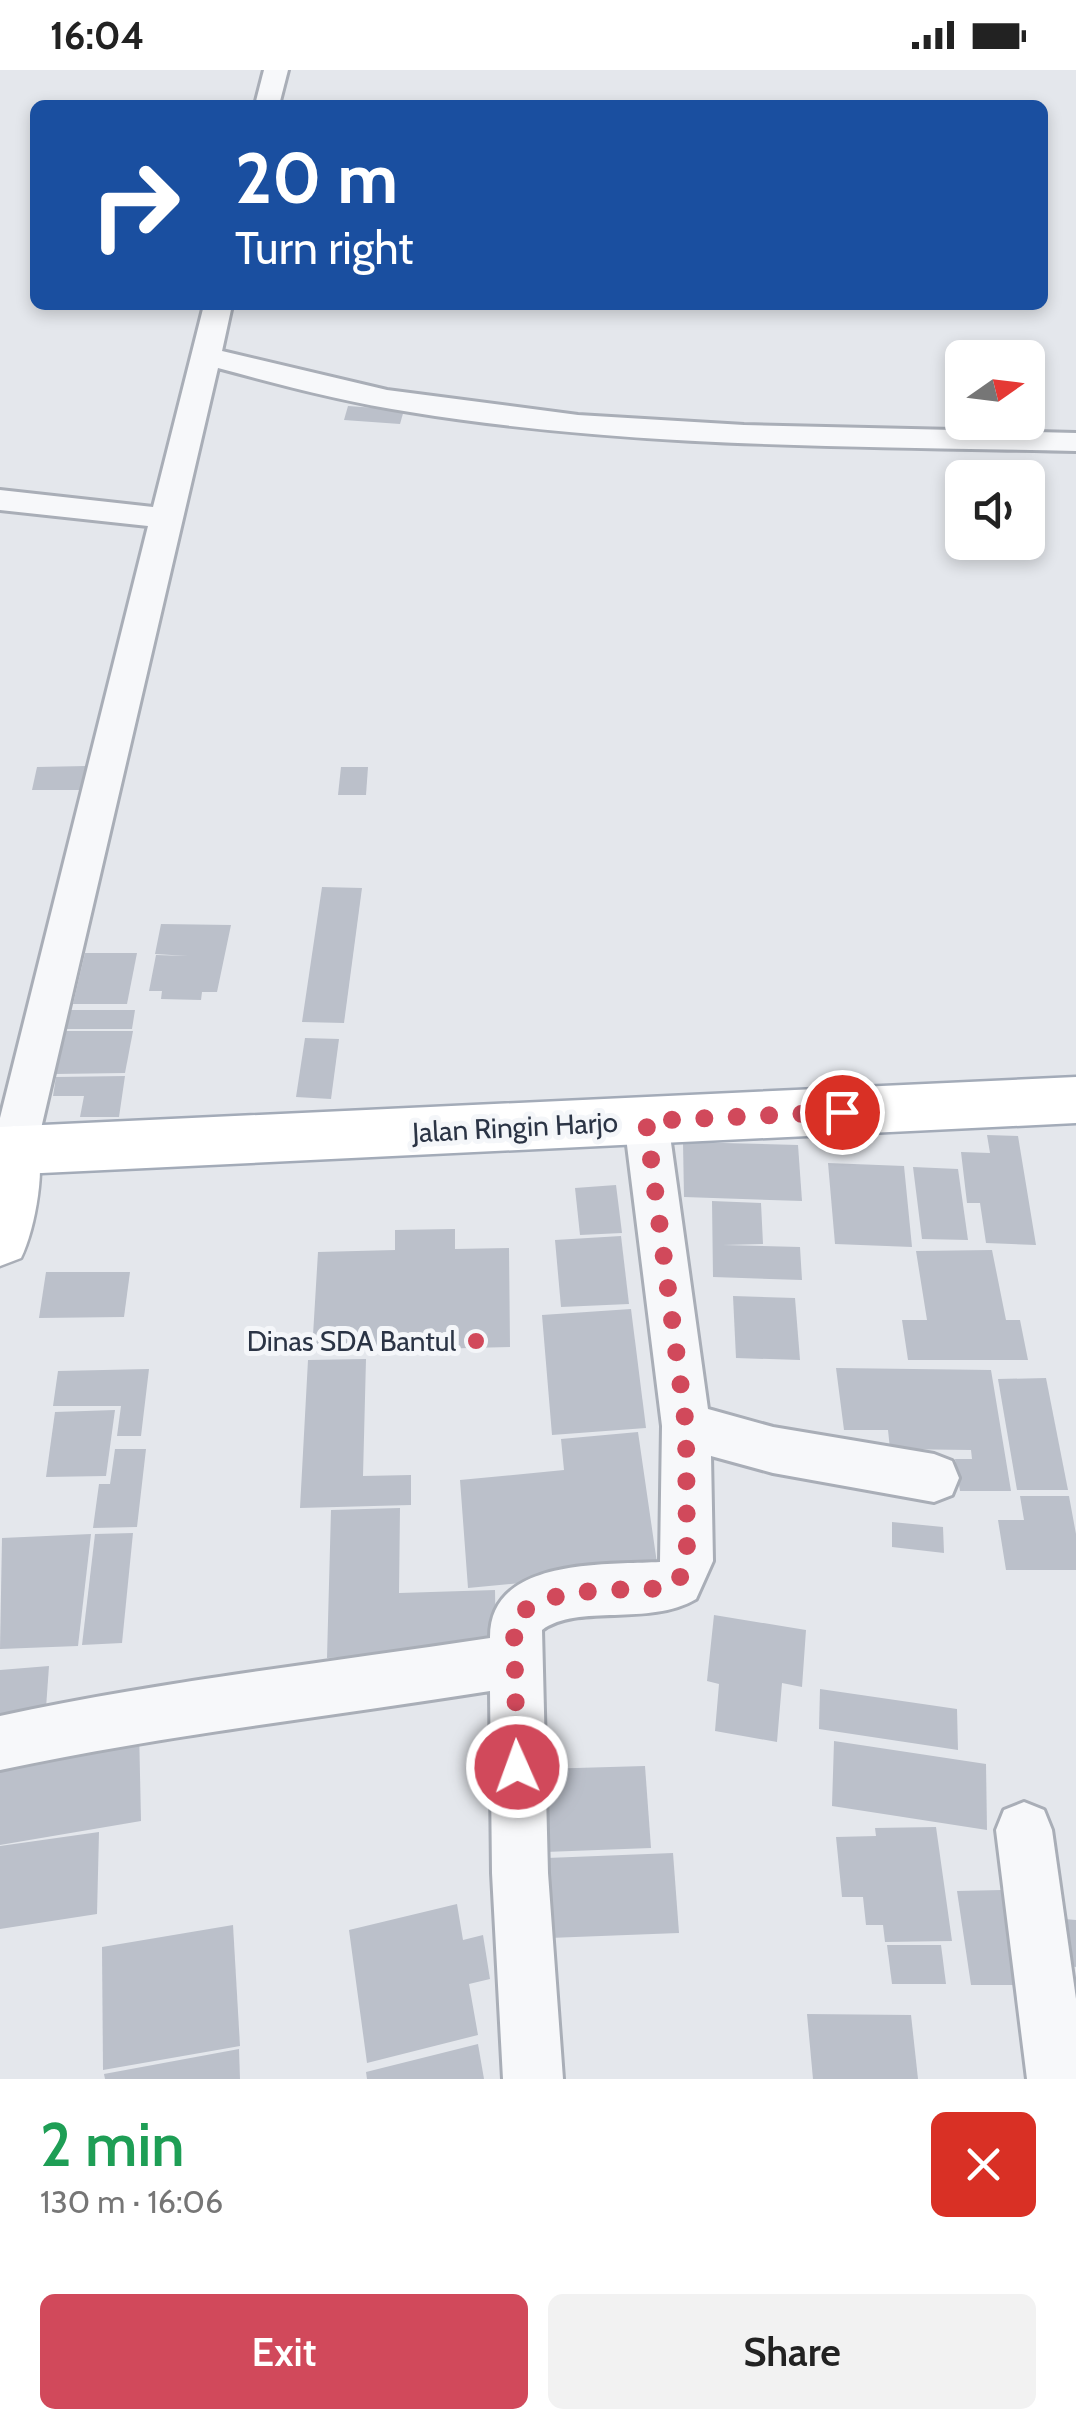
<!DOCTYPE html>
<html lang="en">
<head>
<meta charset="utf-8">
<style>
	:root { --surface:#fff; --page:#f2f2f2; --text:#222; --muted:#767676; --accent:#d1495b }
	body { margin:0; font-family:Cabin,sans-serif; background:var(--page); color:var(--text); height:100vh; display:flex; flex-direction:column; font-size:38px; white-space:nowrap }
	* { box-sizing:border-box; margin:0 }
	p { font-size:32px; color:var(--muted) }
	.icon { flex:none; width:55px; height:55px; fill:none; stroke:currentColor; stroke-width:2; stroke-linecap:round; stroke-linejoin:round }
	.map { position:relative; height:2009px; overflow:hidden }
	.details { display:flex; flex-direction:column; background:var(--surface); flex:1 }
	.details>* { flex:none }
	.hud { position:absolute; left:30px; top:30px; width:1018px; height:210px; border-radius:15px; box-shadow:0 5px 15px #0003; background:#1a4fa0; color:#fff; overflow:hidden }
	.needle { width:65px; rotate:76deg }
	.buttons { position:absolute; left:945px; top:270px; display:grid; gap:20px }
	.buttons a { display:grid; place-items:center; width:100px; height:100px; border-radius:15px; background:var(--surface); box-shadow:0 5px 15px #0003; font-size:50px }
	.pin { position:absolute; display:grid; place-items:center; width:85px; height:85px; color:#fff; margin:-42px; border:5px solid #fff; border-radius:50%; box-shadow:0 2px 10px #0007 }
	.me { position:absolute; width:110px; margin:-55px; rotate:358deg; stroke-linejoin:round; filter:drop-shadow(0 0 8px #0008) }
	.turn { display:flex; align-items:center; gap:35px; height:210px; padding:0 40px; font-size:45px }
	.turn .icon { width:130px; height:130px; stroke-width:2.5 }
	.turn b { display:block; font-size:70px; line-height:85px }
	.round { display:grid; place-items:center; flex:none; width:105px; height:105px; border-radius:15px; background:var(--page) }
	.overview { display:flex; align-items:center; justify-content:space-between; height:170px; padding:0 40px }
	h1 { font-size:60px; font-weight:600; line-height:75px; color:#1e9e55 }
	.button { display:flex; gap:20px; margin-top:auto; padding:20px 40px }
	.button a { flex:1; height:115px; border-radius:15px; background:var(--accent); color:#fff; font-size:40px; font-weight:600; line-height:115px; text-align:center }
	.button a+a { background:var(--page); color:var(--text) }
	.status { display:flex; justify-content:space-between; align-items:center; height:70px; padding:0 50px; background:var(--surface); direction:ltr }
	.status svg { height:28px; fill:currentColor }
	.map>svg:first-child { display:block }
</style>
</head>
<body>
<div class="status"><b>16:04</b><svg viewBox="0 0 49 12"><path d="M0 12V9h3v3zM5 12V6h3v6zM10 12V3h3v9zM15 12V0h3v12zM26 1h20v11H26zM47 4h2v5h-2z"/></svg></div>
<div class="map">
<svg width="1076" height="2009" viewBox="0 0 1076 2009">
	<rect width="100%" height="100%" fill="#e4e7ec"/>
	<g fill="#bbc0ca">
		<path d="M348,336L404,340L400,354L344,350Z"/>
		<path d="M86,696L81,720H32L37,697Z"/>
		<path d="M341,697H368L366,725H338Z"/>
		<path d="M322,817L362,818L344,953L302,952Z"/>
		<path d="M161,854L231,855L217,922H202L201,930L161,929L162,921H149L156,885L188,886L155,884Z"/>
		<path d="M85,883H137L127,934H73Z"/>
		<path d="M70,940H135L132,959H66Z"/>
		<path d="M64,961H133L125,1003L55,1004Z"/>
		<path d="M305,968L339,969L331,1029L296,1027Z"/>
		<path d="M125,1006L119,1047H80L84,1026H53L56,1007Z"/>
		<path d="M987,1065L1018,1066L1036,1175L986,1173L980,1133H967L961,1082L990,1083Z"/>
		<path d="M683,1072L798,1075L802,1131L684,1127Z"/>
		<path d="M828,1093L904,1096L912,1177L835,1174Z"/>
		<path d="M913,1097L958,1099L968,1170L922,1169Z"/>
		<path d="M616,1115L622,1163L580,1165L575,1118Z"/>
		<path d="M712,1131L761,1133L763,1174L723,1175L800,1177L802,1210L713,1207Z"/>
		<path d="M455,1159V1179L509,1178L510,1277L312,1282L318,1182L395,1180V1160Z"/>
		<path d="M621,1166L629,1234L561,1237L555,1170Z"/>
		<path d="M992,1180L1006,1250H1020L1028,1290H908L902,1250H927L916,1181Z"/>
		<path d="M46,1202H130L124,1247L39,1248Z"/>
		<path d="M733,1226L795,1228L800,1290L736,1288Z"/>
		<path d="M631,1239L646,1358L552,1365L542,1245Z"/>
		<path d="M366,1289L363,1406L411,1405V1435L300,1438L308,1290Z"/>
		<path d="M836,1298L991,1300L1011,1421H960L955,1389H972L971,1380L890,1379L888,1360H844Z"/>
		<path d="M149,1299L141,1366H117L121,1336H53L58,1301Z"/>
		<path d="M1046,1308L1068,1420H1017L998,1309Z"/>
		<path d="M115,1340L106,1406L46,1407L55,1342Z"/>
		<path d="M638,1362L658,1500L468,1518L460,1410L564,1400L561,1369Z"/>
		<path d="M115,1379H146L137,1457L93,1458L99,1414H110Z"/>
		<path d="M1020,1426H1069L1076,1464V1500H1006L998,1450H1024Z"/>
		<path d="M400,1438L399,1523L495,1520L496,1581L327,1588L331,1440Z"/>
		<path d="M892,1452L943,1457L944,1483L892,1477Z"/>
		<path d="M133,1463L122,1573L82,1575L95,1464Z"/>
		<path d="M91,1464L78,1576L0,1579L2,1468Z"/>
		<path d="M714,1545L806,1560L802,1617L782,1613L777,1672L715,1661L719,1614L707,1611Z"/>
		<path d="M49,1596L45,1652L0,1656V1600Z"/>
		<path d="M820,1619L957,1639L958,1680L819,1659Z"/>
		<path d="M139,1658L141,1751L0,1775V1681Z"/>
		<path d="M834,1671L986,1694L987,1760L832,1736Z"/>
		<path d="M645,1696L651,1778L545,1782L541,1699Z"/>
		<path d="M936,1757L952,1871L885,1872L883,1855H866L863,1827H842L836,1767L876,1766L875,1758Z"/>
		<path d="M99,1762L97,1844L0,1859V1776Z"/>
		<path d="M673,1783L679,1863L549,1868L547,1788Z"/>
		<path d="M1002,1820L1017,1915H971L957,1821Z"/>
		<path d="M457,1834L463,1870L483,1865L490,1909L469,1914L478,1965L367,1993L349,1860Z"/>
		<path d="M1053,1848L1076,1850V1897L1056,1894Z"/>
		<path d="M233,1855L240,1976L103,2000L102,1877Z"/>
		<path d="M887,1875H941L946,1914H892Z"/>
		<path d="M807,1944L911,1945L918,2009H813Z"/>
		<path d="M478,1974L484,2009H367L366,2002Z"/>
		<path d="M239,1979L240,2009H105L104,2004Z"/>
	</g>
	<g fill="none" stroke-linecap="round" stroke-linejoin="round">
		<g stroke="#a9aeb7" stroke-width="6">
			<g id="minor">
				<path d="M264,0H288L279,35H255Z"/>
				<path d="M204,235H232L222,281L387,320L578,345L744,355L1076,363V381C854,376 630,378 410,342C345,332 281,315 218,298L36,1080L30,1093L14,1099L0,1094V1048L148,456L0,440V420L153,437Z"/>
				<path d="M646,1033L661,1038L668,1051L708,1339L773,1357L934,1384L952,1391L959,1408L952,1425L934,1432L773,1403L711,1386L713,1491L696,1529C649,1557 578,1533 542,1560L548,1803L563,2009H503L492,1803L490,1621C327,1647 162,1665 0,1700V1646C162,1611 326,1593 490,1568C489,1488 603,1495 660,1492L662,1356L624,1051L631,1038Z"/>
				<path d="M1024,1732L1044,1740L1052,1760L1076,1929V2009H1027L996,1760L1004,1740Z"/>
			</g>
		</g>
		<g stroke="#a9aeb7" stroke-width="5">
			<path id="secondary" d="M14,1056L34,1063C48,1092 35,1159 21,1188L0,1196V1061Z"/>
		</g>
		<g stroke="#a3abb8" stroke-width="5">
			<path id="primary" d="M1076,1007V1053L0,1105V1057Z"/>
		</g>
		<use href="#minor" fill="#f7f8fa" fill-rule="evenodd"/>
		<use href="#secondary" fill="#fff" fill-rule="evenodd"/>
		<use href="#primary" fill="#fff" fill-rule="evenodd"/>
	</g>
	<g fill="none" stroke-linecap="round" stroke-linejoin="round">
		<path stroke="#d1495b" stroke-width="18" stroke-dasharray="0 32.4" d="M517,1697L514,1556C526,1514 629,1521 666,1518L678,1512L687,1491L686,1356L646,1051L842,1042"/>
	</g>
	<circle fill="#d1495b" stroke="#f4f6f9" stroke-width="4" cx="476" cy="1271" r="10"/>
	<g text-anchor="middle" stroke-width="10" stroke-linejoin="round" paint-order="stroke">
		<g font-size="28" fill="#2b3445" stroke="#f4f6f9">
			<text transform="translate(515 1057) rotate(-3)" y="10">Jalan Ringin Harjo</text>
		</g>
		<g font-size="28" fill="#2b3445" stroke="#f4f6f9" text-anchor="end">
			<text x="456" y="1281">Dinas SDA Bantul</text>
		</g>
	</g>
</svg>
<div class="buttons">
<a><svg class="needle" viewBox="-14 -14 28 28"><path d="M0-13l5 13h-10z" fill="#e53935"/><path d="M0 13l5-13h-10z" fill="#767676"/></svg></a>
<a><svg class="icon" aria-label="sound" viewBox="0 0 24 24"><path d="M4 9h4l5-4v14l-5-4H4zM17 9q2 3 0 6"/></svg></a>
</div>
<div class="pin" style="left:842px;top:1042px;background:#d93025"><svg class="icon" aria-label="arrive" viewBox="0 0 24 24"><path d="M6 21V4h12l-3 4 3 4H6"/></svg></div>
<svg class="me" style="left:517px;top:1697px" viewBox="-20 -20 40 40"><circle r="17" fill="#d1495b" stroke="#fff" stroke-width="3"/><path d="M0-11L8 9 0 5-8 9z" fill="#fff"/></svg>
<div class="hud">
<div class="turn"><svg class="icon" aria-label="right" viewBox="0 0 24 24"><path d="M7 20v-9h11M14 6l5 5-5 5"/></svg><div><b>20 m</b>Turn right</div></div>
</div>
</div>
<section class="details">
<div class="overview"><div><h1>2 min</h1><p>130 m · 16:06</p></div><a class="round" style="background:#d93025;color:#fff"><svg class="icon" aria-label="close" viewBox="0 0 24 24"><path d="M6 6l12 12M18 6L6 18"/></svg></a></div>
<div class="button"><a>Exit</a><a>Share</a></div>
</section>
</body>
</html>
